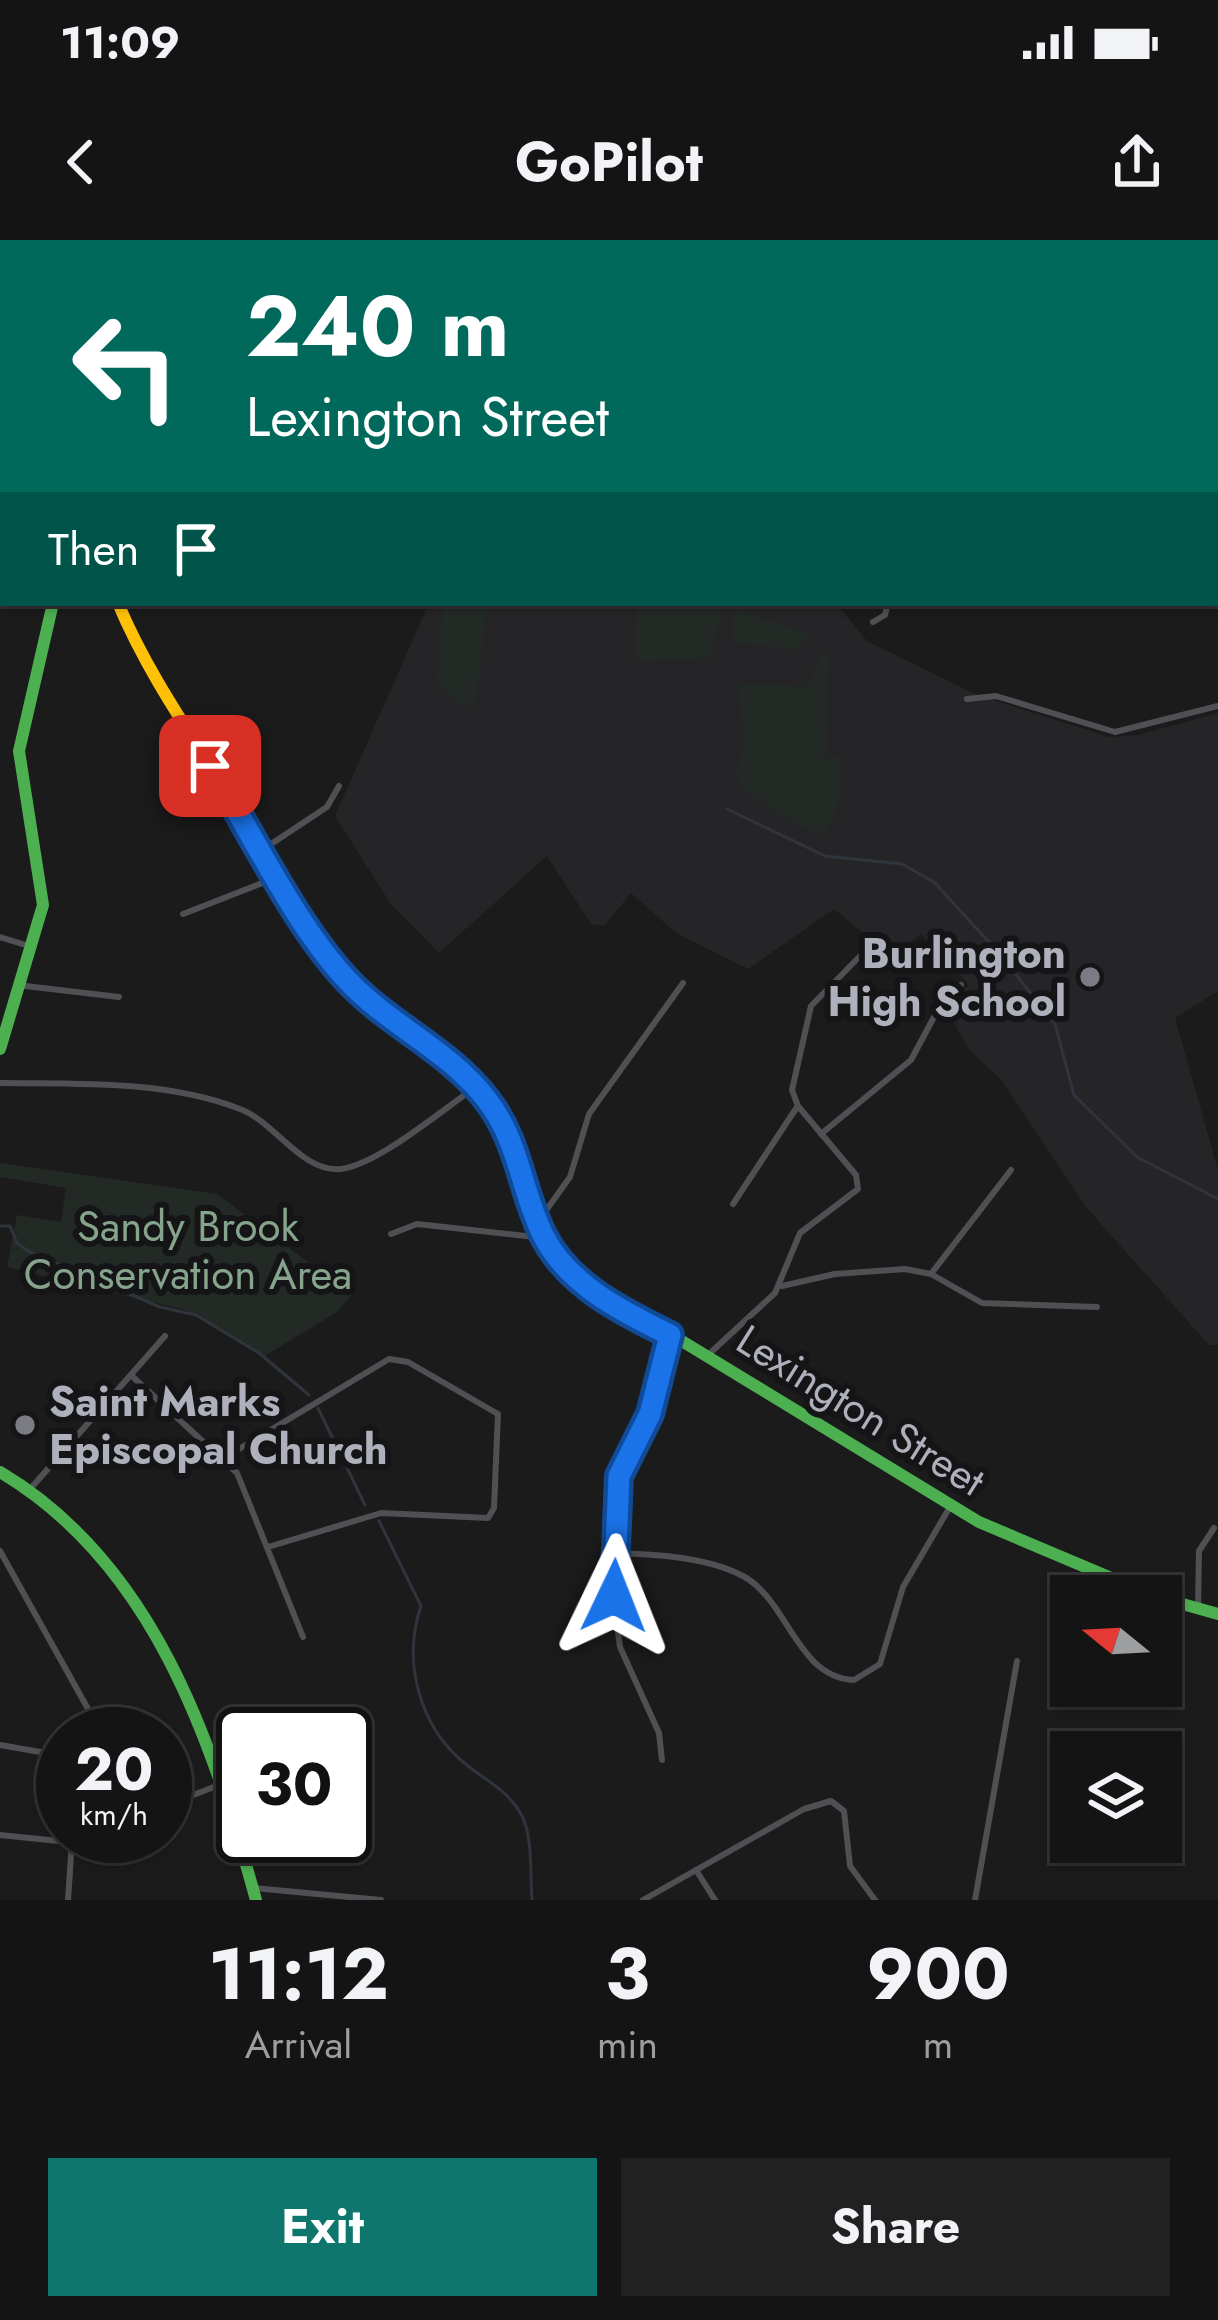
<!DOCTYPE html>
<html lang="en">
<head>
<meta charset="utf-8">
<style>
	:root { --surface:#141414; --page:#212122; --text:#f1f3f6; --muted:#9d9ea0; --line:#333334; --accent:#0f766e }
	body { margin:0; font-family:Jost,sans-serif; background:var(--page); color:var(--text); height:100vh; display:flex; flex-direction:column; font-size:45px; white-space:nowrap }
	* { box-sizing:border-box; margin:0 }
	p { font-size:39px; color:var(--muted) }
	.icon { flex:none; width:66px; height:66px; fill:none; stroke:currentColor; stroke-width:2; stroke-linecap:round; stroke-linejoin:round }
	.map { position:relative; height:1660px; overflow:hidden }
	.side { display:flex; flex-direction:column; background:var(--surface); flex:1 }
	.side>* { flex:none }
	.hud { position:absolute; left:0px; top:0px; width:1218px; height:366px; box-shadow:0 3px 9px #0004,0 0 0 3px var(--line); background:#00695c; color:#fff; overflow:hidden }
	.needle { width:78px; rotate:288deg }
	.controls { position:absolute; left:1050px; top:1335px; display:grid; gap:24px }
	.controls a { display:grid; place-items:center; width:132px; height:132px; border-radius:0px; background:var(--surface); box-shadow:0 3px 9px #0004,0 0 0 3px var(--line); font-size:60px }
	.speed { position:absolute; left:36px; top:1467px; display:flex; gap:24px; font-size:60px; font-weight:700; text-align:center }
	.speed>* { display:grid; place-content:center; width:156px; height:156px; border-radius:50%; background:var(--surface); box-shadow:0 3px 9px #0004,0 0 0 3px var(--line); line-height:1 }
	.speed small { font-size:30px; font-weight:400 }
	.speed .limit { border:6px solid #111; border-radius:18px; background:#fff; color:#111 }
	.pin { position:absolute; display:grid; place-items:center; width:102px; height:102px; color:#fff; margin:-51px; border-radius:24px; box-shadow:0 6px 18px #0006 }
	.me { position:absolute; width:132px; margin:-66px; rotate:2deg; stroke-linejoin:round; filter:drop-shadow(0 0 9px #0008) }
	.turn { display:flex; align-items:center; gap:42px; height:252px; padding:0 48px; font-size:54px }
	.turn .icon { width:156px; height:156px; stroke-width:2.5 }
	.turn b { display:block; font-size:84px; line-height:102px }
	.then { display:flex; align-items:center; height:114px; padding:0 48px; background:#0003; gap:24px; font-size:45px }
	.eta { display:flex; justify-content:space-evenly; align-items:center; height:204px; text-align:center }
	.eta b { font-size:72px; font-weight:700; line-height:84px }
	.cta { display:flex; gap:24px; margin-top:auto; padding:24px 48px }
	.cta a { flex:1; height:138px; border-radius:0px; background:var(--accent); color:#fff; font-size:48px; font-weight:700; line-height:138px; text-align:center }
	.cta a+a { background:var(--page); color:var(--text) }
	.status { display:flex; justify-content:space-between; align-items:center; height:84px; padding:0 60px; background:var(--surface); direction:ltr }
	.status svg { height:33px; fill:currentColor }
	header { display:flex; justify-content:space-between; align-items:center; height:156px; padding:0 48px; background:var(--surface); font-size:54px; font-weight:700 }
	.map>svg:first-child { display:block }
</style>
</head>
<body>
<div class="status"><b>11:09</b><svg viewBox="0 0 49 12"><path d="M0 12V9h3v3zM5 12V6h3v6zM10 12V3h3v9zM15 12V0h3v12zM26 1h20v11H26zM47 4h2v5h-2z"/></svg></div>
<header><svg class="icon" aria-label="back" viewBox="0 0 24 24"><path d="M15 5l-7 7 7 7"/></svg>GoPilot<svg class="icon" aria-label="share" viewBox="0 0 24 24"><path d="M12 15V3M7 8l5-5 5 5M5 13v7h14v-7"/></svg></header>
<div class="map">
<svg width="1218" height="1660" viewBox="0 0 1218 1660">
	<rect width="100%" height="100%" fill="#1b1b1b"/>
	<path fill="#252527" d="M429,363H836L867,401L975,454L1109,497L1138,495L1218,473V751L1175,778L1218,930V1105H1209L1085,966L1002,841L968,808L946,769L969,745L921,694L892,716L834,669L748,729L676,693L631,653L604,686L591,684L547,616L439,713L391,664L335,576Z"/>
	<g fill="#232a25">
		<rect x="0" y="43" width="3" height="306"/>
		<path d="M443,363H509L491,366L486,373L475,466L456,462L437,440Z"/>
		<path d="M636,363L723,368L710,418L640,421L635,413Z"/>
		<path d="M736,369L811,396L799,409L733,402L731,372Z"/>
		<path d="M829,412L826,518L839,515C841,541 841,579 821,596L768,568L740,543L737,531L745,502L737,444L807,446L822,413Z"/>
		<path d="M0,923L217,954L352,1055L337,1072L263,1117L185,1070L7,1027L17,975L61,982L66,948L0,937Z"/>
	</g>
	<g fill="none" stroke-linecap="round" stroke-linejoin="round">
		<g stroke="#2f343d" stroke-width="3">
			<path d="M727,569L825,616L902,624L934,642L997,711"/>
			<path d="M1003,718L1055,784L1074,855L1137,917L1218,959"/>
			<path d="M0,986H10L17,1003L28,1011L160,1067L196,1075L259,1113L309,1155"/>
			<path d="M318,1168L365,1265"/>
			<path d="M379,1281L421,1366C402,1422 419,1488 468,1526C488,1542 509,1551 522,1576C533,1597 530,1636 532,1660"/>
		</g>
		<g stroke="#505054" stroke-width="6">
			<path d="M471,0L474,3"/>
			<path d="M562,3L567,0"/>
			<path d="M1079,3L1081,0"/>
			<path d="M1215,99L1218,96"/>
			<path d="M873,382L885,375L888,363"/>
			<path d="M967,459L996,456L1115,492L1218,466"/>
			<path d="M262,610L327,567L339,546"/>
			<path d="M183,674L275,638"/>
			<path d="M0,697L29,706"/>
			<path d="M17,745L119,757"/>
			<path d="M0,843C78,844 166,840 240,869C275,882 302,933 341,929C379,924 443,869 476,847"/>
			<path d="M821,894L911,820L942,762L961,745"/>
			<path d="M733,964L797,867"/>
			<path d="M540,979L570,937L589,874L683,743"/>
			<path d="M391,994L417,984L544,998"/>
			<path d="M931,1034L1011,930"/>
			<path d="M782,1046L835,1034L905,1029L931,1034L982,1063L1097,1067"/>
			<path d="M708,1115L775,1053L800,993L858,949L856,935L798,866L792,850L811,766L866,710"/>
			<path d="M133,1137L237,1233L303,1397"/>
			<path d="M224,1218L389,1119L408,1122L498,1174L494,1268L488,1278L381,1273L268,1307"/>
			<path d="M31,1248L165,1096"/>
			<path d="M0,1311L102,1494"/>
			<path d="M614,1313C654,1314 707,1317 743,1336C788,1360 797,1438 854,1440L880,1424L903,1347L951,1265"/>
			<path d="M1198,1369L1199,1311L1214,1288"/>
			<path d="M0,1505L63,1516"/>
			<path d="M662,1520L659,1493L620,1407L613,1356L619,1236L650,1174L670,1095"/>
			<path d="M165,1566L219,1545"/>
			<path d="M0,1595L68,1602L88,1596"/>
			<path d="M696,1630L715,1660"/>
			<path d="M253,1648L381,1660"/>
			<path d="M68,1660L72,1601"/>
			<path d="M643,1660L804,1569L831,1561L844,1571L850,1626L875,1660"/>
			<path d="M975,1660L1017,1421"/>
		</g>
		<g stroke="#4caf50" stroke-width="12">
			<path d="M187,3L188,0"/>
			<path d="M0,31L3,32"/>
			<path d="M1215,306L1218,308"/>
			<path d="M0,809L43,665L19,511L53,363"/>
			<path d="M580,1039L979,1282L1154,1356"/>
			<path d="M0,1232C152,1322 211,1497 256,1660"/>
			<path d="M1161,1358L1218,1374"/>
		</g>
		<g stroke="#ffc107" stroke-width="12">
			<path d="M774,3L778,0"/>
			<path d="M0,352H3"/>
			<path d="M118,363C149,437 195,500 237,568C273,627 301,694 350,744C393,787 452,813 488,863C529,918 534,987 580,1039"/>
		</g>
	</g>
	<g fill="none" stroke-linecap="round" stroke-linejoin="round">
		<g stroke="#114b97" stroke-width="30">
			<path id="route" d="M210,526C253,594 294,684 349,742C391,786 450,811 487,860C519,901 521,950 543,995C568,1045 623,1072 670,1095L650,1174L619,1236L614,1356"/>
		</g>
		<use href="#route" stroke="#1a73e8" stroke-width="21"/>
	</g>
	<g fill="#7b7c83" stroke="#151517" stroke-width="4.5">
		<circle cx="1090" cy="737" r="12"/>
		<circle cx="25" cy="1185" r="12"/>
	</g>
	<g text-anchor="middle" stroke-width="12" stroke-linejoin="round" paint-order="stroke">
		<g font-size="42" font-weight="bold" fill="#aeb0bb" stroke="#151517" text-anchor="end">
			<text x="1066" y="728">Burlington<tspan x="1066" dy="48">High School</tspan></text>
			<text x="49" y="1176" text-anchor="start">Saint Marks<tspan x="49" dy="48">Episcopal Church</tspan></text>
		</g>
		<g font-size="42" fill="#86a48c" stroke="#151517">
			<text x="188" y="1001">Sandy Brook<tspan x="188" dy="48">Conservation Area</tspan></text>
		</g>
		<g font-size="42" fill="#aeb0bb" stroke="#151517">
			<text transform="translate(861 1170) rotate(32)" y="15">Lexington Street</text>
		</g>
	</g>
</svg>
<div class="controls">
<a><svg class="needle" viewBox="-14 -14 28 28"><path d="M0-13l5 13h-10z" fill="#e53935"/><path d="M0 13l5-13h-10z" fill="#9d9ea0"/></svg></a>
<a><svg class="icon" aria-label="layers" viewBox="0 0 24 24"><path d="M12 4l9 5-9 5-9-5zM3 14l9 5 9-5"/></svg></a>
</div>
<div class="speed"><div>20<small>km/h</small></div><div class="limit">30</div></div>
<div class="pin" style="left:210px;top:526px;background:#d93025"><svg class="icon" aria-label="arrive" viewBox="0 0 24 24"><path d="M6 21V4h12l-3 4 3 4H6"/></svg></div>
<svg class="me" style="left:614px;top:1356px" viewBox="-20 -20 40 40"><path d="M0-17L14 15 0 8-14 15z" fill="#1a73e8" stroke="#fff" stroke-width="4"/></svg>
<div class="hud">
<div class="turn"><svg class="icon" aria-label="left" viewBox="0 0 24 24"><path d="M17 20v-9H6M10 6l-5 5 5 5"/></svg><div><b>240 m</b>Lexington Street</div></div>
<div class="then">Then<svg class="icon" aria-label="arrive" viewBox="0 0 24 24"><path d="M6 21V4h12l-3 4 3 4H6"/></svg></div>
</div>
</div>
<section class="side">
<div class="eta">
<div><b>11:12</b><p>Arrival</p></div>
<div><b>3</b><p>min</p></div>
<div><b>900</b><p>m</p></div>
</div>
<div class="cta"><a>Exit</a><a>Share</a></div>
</section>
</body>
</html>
